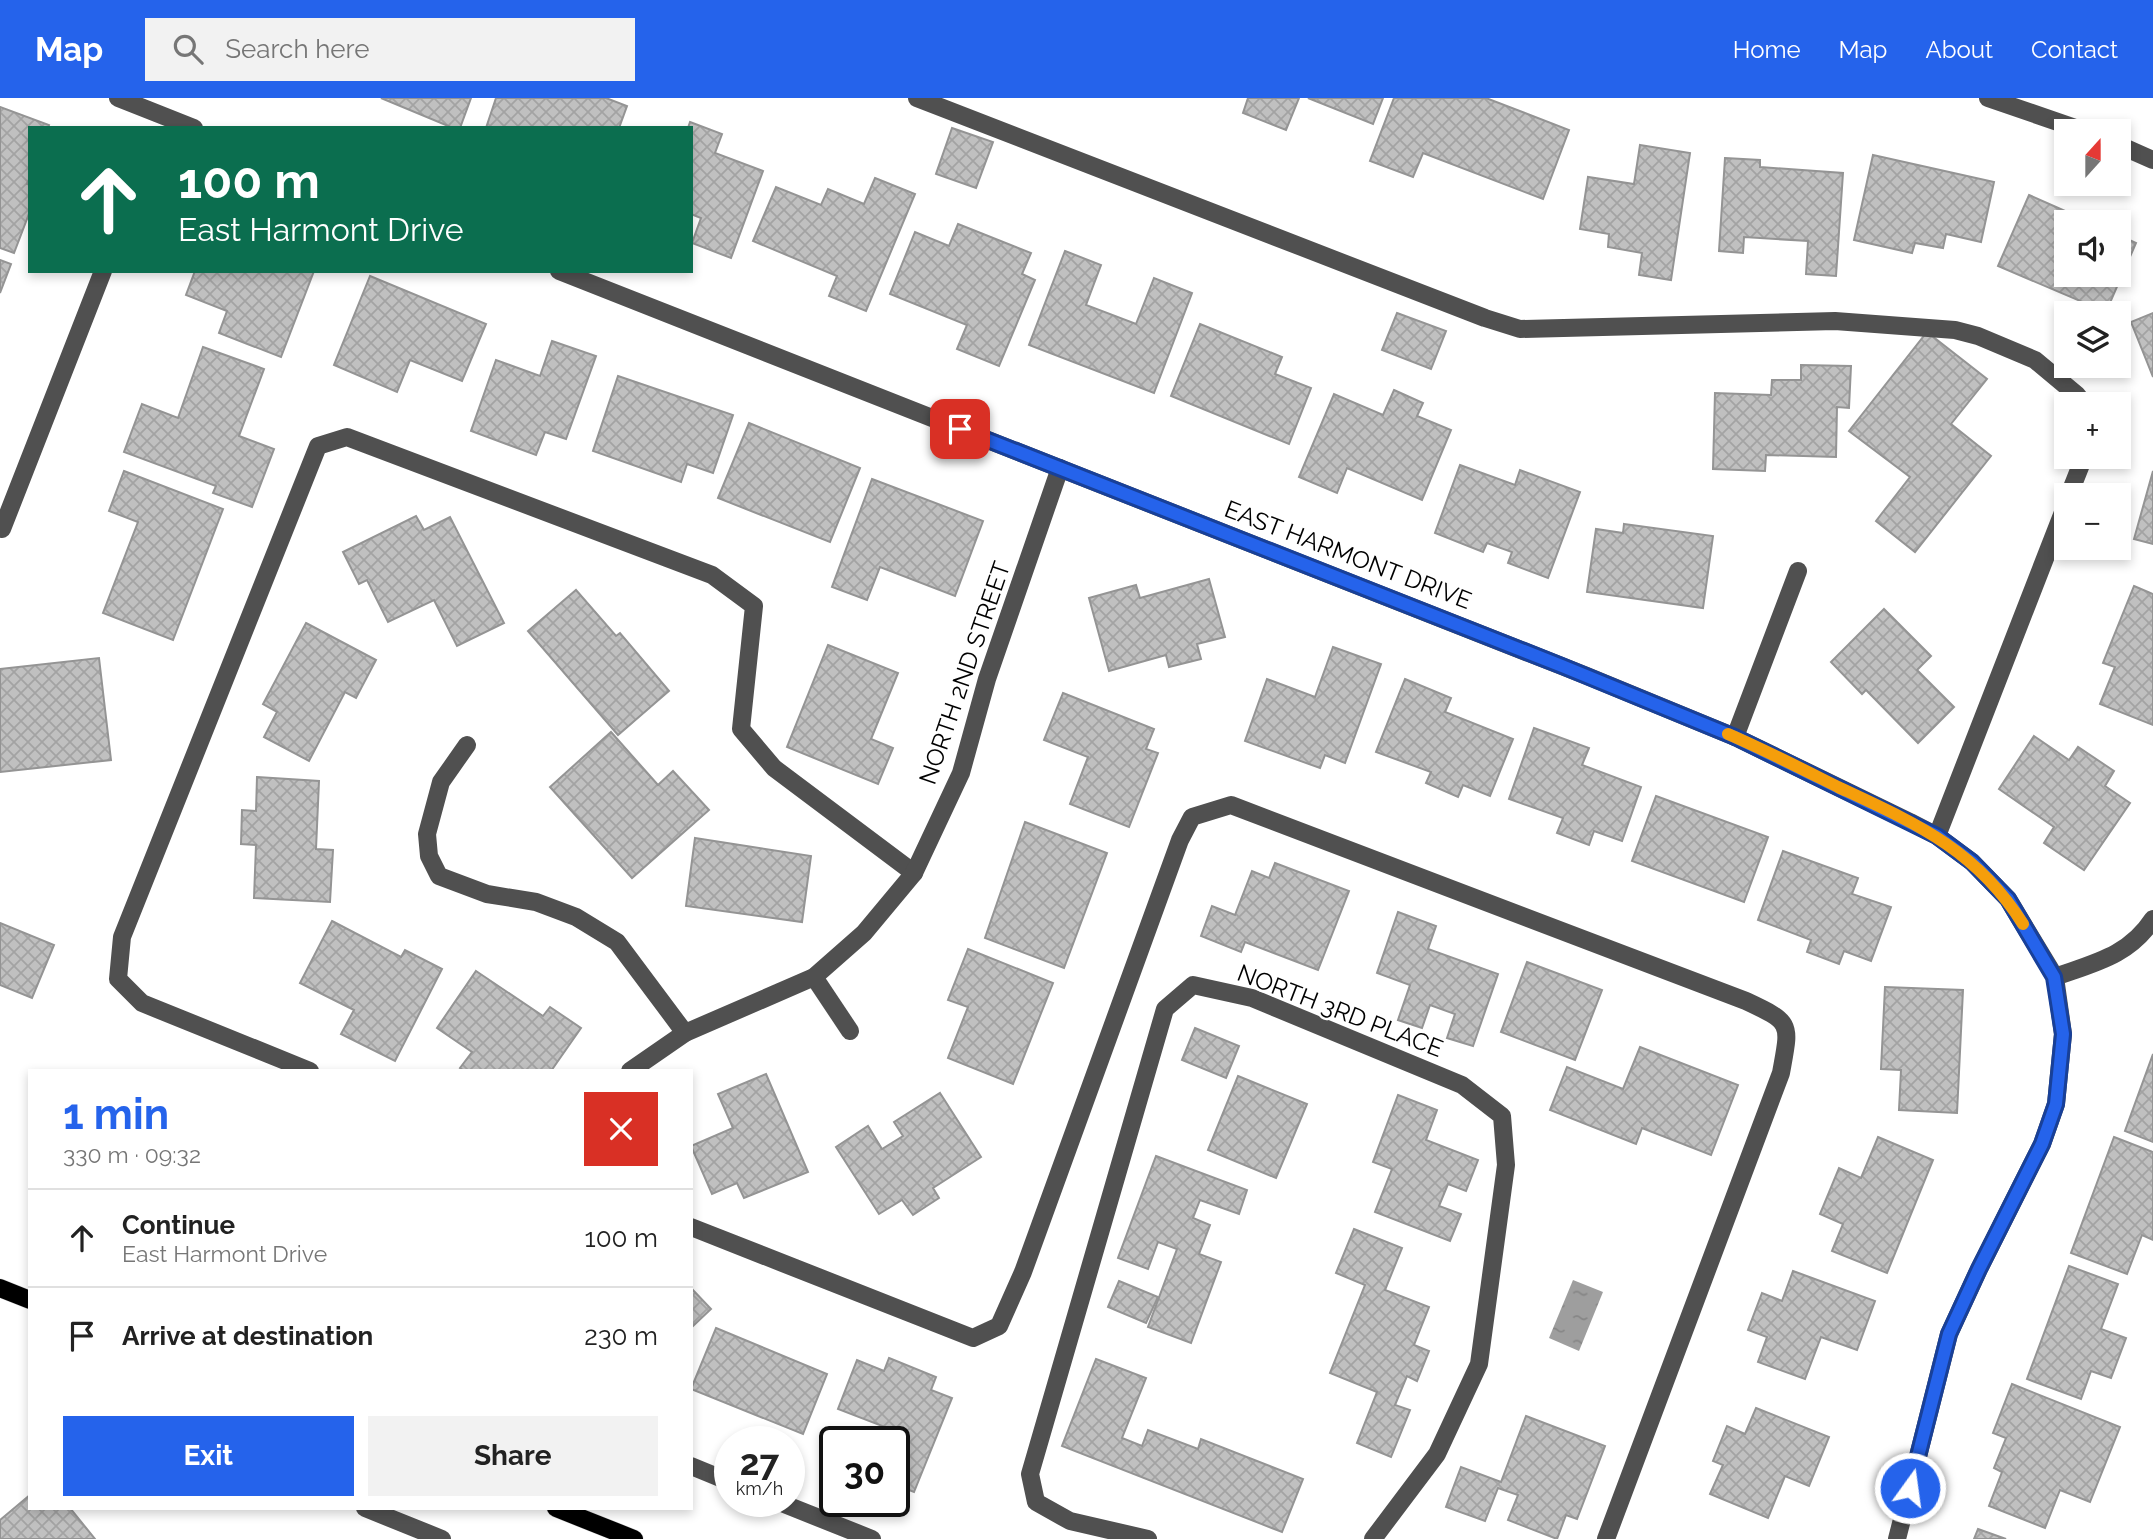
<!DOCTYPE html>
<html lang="en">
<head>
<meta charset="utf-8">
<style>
	:root { --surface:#fff; --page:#f2f2f2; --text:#222; --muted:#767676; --line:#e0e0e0; --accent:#2563eb }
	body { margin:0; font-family:Raleway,sans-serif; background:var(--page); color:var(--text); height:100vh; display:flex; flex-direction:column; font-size:26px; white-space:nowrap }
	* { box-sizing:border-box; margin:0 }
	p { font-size:23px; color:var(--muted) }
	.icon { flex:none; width:38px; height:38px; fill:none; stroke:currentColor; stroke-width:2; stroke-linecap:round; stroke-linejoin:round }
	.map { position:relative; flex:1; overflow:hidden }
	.sheet { position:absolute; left:28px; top:971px; width:665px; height:441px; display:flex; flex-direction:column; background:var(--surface); border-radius:0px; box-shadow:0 4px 10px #0003 }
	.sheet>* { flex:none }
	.guide { position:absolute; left:28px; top:28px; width:665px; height:147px; border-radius:0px; box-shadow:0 4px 10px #0003; background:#0b6e4f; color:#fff; overflow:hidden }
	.needle { width:46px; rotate:21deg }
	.buttons { position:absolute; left:2054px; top:21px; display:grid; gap:14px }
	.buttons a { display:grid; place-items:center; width:77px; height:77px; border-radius:0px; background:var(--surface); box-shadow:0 4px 10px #0003; font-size:35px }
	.speed { position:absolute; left:714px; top:1328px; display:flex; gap:14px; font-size:35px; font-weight:700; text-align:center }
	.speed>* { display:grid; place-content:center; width:91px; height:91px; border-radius:50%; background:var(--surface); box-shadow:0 4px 10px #0003; line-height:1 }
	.speed small { font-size:18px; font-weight:400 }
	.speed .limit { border:4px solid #111; border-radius:10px; background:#fff; color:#111 }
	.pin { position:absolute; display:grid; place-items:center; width:60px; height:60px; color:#fff; margin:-30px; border-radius:14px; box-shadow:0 4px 10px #0006 }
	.me { position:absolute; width:77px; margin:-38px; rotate:14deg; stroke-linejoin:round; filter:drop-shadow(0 0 5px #0008) }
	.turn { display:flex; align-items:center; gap:24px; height:147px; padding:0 35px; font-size:32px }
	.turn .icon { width:91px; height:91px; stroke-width:2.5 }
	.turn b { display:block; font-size:49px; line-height:60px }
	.round { display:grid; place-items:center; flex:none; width:74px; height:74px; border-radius:0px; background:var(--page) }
	.summary { display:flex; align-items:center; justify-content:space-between; height:119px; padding:0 35px }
	h1 { font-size:42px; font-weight:700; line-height:52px; color:var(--accent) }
	.cta { display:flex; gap:14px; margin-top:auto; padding:14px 35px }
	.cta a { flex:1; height:80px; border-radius:0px; background:var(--accent); color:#fff; font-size:28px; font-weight:700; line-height:80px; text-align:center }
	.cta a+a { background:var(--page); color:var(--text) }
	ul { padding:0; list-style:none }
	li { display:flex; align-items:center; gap:21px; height:98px; padding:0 35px; border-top:2px solid var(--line) }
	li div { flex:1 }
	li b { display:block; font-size:26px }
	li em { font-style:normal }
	header { display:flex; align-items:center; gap:42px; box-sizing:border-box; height:98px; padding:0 35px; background:var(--accent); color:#fff }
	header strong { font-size:33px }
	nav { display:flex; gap:38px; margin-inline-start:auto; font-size:24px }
	.search { width:490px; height:63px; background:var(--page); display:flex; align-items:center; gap:18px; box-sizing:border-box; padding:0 24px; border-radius:0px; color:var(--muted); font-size:26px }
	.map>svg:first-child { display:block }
</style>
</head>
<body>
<header>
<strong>Map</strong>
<div class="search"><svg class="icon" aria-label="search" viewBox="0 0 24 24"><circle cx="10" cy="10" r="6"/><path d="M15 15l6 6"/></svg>Search here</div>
<nav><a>Home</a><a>Map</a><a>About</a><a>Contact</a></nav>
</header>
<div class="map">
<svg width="2153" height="1441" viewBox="0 0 2153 1441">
	<defs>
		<pattern id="water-ripples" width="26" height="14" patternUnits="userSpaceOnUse" patternTransform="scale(1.75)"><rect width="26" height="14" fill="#9e9e9e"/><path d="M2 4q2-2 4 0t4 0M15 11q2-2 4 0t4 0" fill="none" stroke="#868686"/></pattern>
		<pattern id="building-cross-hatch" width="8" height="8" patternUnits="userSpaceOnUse" patternTransform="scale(1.75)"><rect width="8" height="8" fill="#c0c0c0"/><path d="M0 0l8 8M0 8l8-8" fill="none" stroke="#a3a3a3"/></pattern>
	</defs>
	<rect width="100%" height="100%" fill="#fff"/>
	<path fill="url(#water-ripples)" d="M1573,1182L1603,1194L1579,1253L1549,1240Z"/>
	<g fill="url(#building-cross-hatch)" stroke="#949494" stroke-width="2">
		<path d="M381,0H471L460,30H453Z"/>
		<path d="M496,0H606L627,8L619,30H486Z"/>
		<path d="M1248,0H1299L1286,32L1243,15Z"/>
		<path d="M1308,0H1383L1373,26Z"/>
		<path d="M1394,0H1486L1569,32L1543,101L1423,55L1413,79L1370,63Z"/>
		<path d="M0,9L49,27L48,30H30V79L27,86L30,87V113L14,155L0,150Z"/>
		<path d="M690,24L722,36L715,55L763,73L731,160L692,145L701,120L691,116V30H688Z"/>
		<path d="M952,30L993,44L976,90L936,76Z"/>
		<path d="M1640,47L1690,55L1671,182L1639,177L1642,155L1608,149L1609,136L1580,131L1588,79L1634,86Z"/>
		<path d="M1873,57L1994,84L1981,144L1946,136L1943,150L1915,145L1912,155L1854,142Z"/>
		<path d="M1725,60L1760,62V69L1843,75L1836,178L1806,176L1808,143L1744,139L1743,155L1719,153Z"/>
		<path d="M875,80L915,96L866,213L829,198L837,178L753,143L776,89L821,107L828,91L864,106Z"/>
		<path d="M2029,97L2090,124H2067V177H2119V137L2136,145L2106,214L1998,168Z"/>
		<path d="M958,126L1031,155L1022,176L1035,182L999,268L957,251L967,227L890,196L915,134L949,148Z"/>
		<path d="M1065,153L1101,167L1086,207L1136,226L1154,180L1192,195L1154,295L1029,247Z"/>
		<path d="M0,162L11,166L0,195Z"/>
		<path d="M195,173H314L281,259L219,235L227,213L186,197Z"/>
		<path d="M370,178L486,226L462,283L410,262L397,294L334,267Z"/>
		<path d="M1397,215L1446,233L1431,271L1382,252Z"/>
		<path d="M2153,215V279L2131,224Z"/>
		<path d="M1200,226L1282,259L1275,276L1311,290L1289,346L1171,298Z"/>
		<path d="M1927,234L1987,281L1951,326L1991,358L1915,454L1876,423L1910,379L1849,333Z"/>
		<path d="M552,243L596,258L566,341L545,334L536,357L471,333L496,262L540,278Z"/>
		<path d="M203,249L264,271L239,338L274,351L252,409L213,395L216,388L124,354L142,306L178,320Z"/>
		<path d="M1801,267L1851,268L1849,310L1837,309L1836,359L1766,357L1765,373L1713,371L1715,295L1771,297L1772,282H1801Z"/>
		<path d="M618,278L733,317L713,375L687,366L681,384L593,353Z"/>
		<path d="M1394,292L1423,305L1417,318L1451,332L1422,402L1347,370L1337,395L1299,379L1334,296L1383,317Z"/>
		<path d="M749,325L860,370L830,444L718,400Z"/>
		<path d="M1460,367L1515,387L1520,372L1580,394L1548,480L1508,465L1512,454L1487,445L1483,454L1435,435Z"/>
		<path d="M124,373L223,411L173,542L103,515L138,424L109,413Z"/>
		<path d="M2153,373V446L2134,441Z"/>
		<path d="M872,381L983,423L955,498L880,469L867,502L832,489Z"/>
		<path d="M416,418L424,432L450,419L504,525L457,548L434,502L388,524L367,482L359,486L343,454Z"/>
		<path d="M1624,426L1713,438L1703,510L1587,494L1596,431L1623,435Z"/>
		<path d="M1209,481L1225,539L1197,546L1201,561L1169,569L1166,557L1109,573L1089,500L1136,487L1140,500Z"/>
		<path d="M2134,488L2153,496V627L2100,606L2115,569L2103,565Z"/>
		<path d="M576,492L616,538L620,535L669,593L618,637L528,533Z"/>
		<path d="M1884,511L1931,558L1917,572L1954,609L1918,645L1866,592L1862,596L1831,564Z"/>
		<path d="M306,525L376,562L356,600L345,594L309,663L264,639L277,614L263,606Z"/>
		<path d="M828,547L898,575L871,641L893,650L878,686L787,649Z"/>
		<path d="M1333,549L1381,566L1345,665L1325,657L1320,670L1245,643L1267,581L1315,599Z"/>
		<path d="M99,560L111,662L0,674V571Z"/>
		<path d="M1405,581L1451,600L1445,614L1513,641L1490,698L1463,687L1458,699L1426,685L1431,674L1376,654Z"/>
		<path d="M1063,595L1154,631L1146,651L1158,655L1129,729L1070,706L1088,659L1044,642Z"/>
		<path d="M1534,630L1589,650L1582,667L1641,689L1622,743L1594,733L1589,747L1557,735L1563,720L1509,701Z"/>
		<path d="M611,634L658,687L673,673L709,712L632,780L550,689Z"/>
		<path d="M2034,638L2069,662L2078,649L2114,673L2105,688L2130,705L2084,772L2044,745L2054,729L1999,691Z"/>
		<path d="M257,679L319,683L316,751L333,752L330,804L254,800L256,747L241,746L242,712L256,713Z"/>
		<path d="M1656,698L1768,739L1744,804L1632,763Z"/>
		<path d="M1025,724L1107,755L1064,870L985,840Z"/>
		<path d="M695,740L811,758L802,824L686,808Z"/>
		<path d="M1783,753L1858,780L1852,796L1891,809L1871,863L1844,853L1839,866L1807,854L1811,842L1758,822Z"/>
		<path d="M1275,765L1349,793L1318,872L1245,844L1241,854L1201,838L1212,808L1235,817L1252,773L1269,780Z"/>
		<path d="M1398,814L1436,828L1428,851L1498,876L1473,948L1447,940L1455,916L1430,907L1422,930L1398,922L1410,887L1377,875Z"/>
		<path d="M332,823L401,859L405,852L442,871L395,963L341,936L354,912L300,885Z"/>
		<path d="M0,825L54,847L32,900L0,887Z"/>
		<path d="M968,851L1053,885L1013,986L948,960L968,909L948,902Z"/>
		<path d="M1527,864L1602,892L1575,962L1501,934Z"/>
		<path d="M476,873L543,918L550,909L581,930L551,973H464L460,970L472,954L437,930Z"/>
		<path d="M1885,889L1963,892L1957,1015L1899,1012L1901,972L1881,971Z"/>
		<path d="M1195,930L1239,948L1226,980L1182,962Z"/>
		<path d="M1640,949L1738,987L1711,1057L1642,1030L1636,1046L1550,1012L1567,969L1623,991Z"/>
		<path d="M2153,956V1044L2125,1033Z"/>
		<path d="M766,976L808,1074L744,1100L737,1085L712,1096L691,1048L733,1030L718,996Z"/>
		<path d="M1238,978L1307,1006L1276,1080L1208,1052Z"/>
		<path d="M940,995L981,1059L933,1090L939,1100L913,1117L902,1102L879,1116L836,1049L868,1028L882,1051L903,1038L894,1024Z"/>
		<path d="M1398,997L1437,1012L1426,1042L1478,1062L1466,1093L1448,1086L1439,1108L1461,1116L1450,1143L1375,1114L1392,1071L1373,1064Z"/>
		<path d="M1878,1039L1933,1062L1887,1175L1832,1153L1843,1126L1820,1116L1839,1070L1861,1080Z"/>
		<path d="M2114,1039L2153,1054V1142L2142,1137L2127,1176L2071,1155Z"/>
		<path d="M1156,1058L1247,1092L1239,1116L1200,1102L1193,1120L1210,1127L1199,1156L1221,1164L1191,1245L1148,1229L1177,1151L1158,1144L1148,1171L1118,1160Z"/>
		<path d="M1354,1131L1402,1150L1385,1192L1429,1209L1414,1247L1429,1253L1417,1283L1407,1278L1395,1307L1410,1312L1391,1359L1357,1345L1377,1294L1330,1275L1365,1187L1336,1175Z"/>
		<path d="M2069,1168L2118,1186L2101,1231L2126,1240L2111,1280L2091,1273L2081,1301L2027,1281Z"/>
		<path d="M1793,1173L1875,1203L1857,1252L1821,1239L1805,1281L1758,1264L1767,1239L1748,1232L1762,1195L1782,1203Z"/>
		<path d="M1119,1183L1158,1199L1146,1225L1108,1209Z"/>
		<path d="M691,1190L711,1211L691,1230Z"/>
		<path d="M716,1230L827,1276L803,1336L691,1291Z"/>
		<path d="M889,1260L936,1279L931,1292L952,1300L914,1394L894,1386V1344H879L885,1329L838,1311L857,1262L884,1273Z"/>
		<path d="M1096,1261L1146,1280L1122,1340L1142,1348L1148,1332L1198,1351L1201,1341L1303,1381L1282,1434L1062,1348Z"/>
		<path d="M2012,1286L2120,1329L2090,1404L2060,1392L2045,1430L1989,1408L2002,1374L1994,1370L2006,1340L1993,1335Z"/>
		<path d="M1756,1310L1829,1339L1809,1388L1785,1378L1768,1420L1710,1396L1723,1367L1713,1363L1727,1328L1745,1336Z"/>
		<path d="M1526,1318L1605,1348L1577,1421L1566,1417L1557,1441L1508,1422L1518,1397L1498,1390L1485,1423L1446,1409L1461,1369L1501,1384Z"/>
		<path d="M30,1397V1410H70L95,1441H0V1422Z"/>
		<path d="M1978,1431L2006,1441H1974Z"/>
	</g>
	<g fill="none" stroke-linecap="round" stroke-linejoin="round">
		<g stroke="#dbdbdb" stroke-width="19">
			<g id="major">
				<path d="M0,1190L30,1202"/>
				<path d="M556,1410L634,1441"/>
			</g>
		</g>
		<g stroke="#505050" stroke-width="18">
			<path d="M118,0L194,30"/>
			<path d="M917,0L1485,220L1520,231L1835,223L1955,232L1978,238L2035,262L2077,297L2084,306"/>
			<path d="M1988,0L2084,33"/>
			<path d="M2119,47L2153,62"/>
			<path d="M559,173L1587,578L1735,639L1910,724L1937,738L1972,764L2008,801L2055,879L2063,936L2056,1006L2042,1046L1979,1171L1949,1236L1897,1441"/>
			<path d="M2069,397L2084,359"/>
			<path d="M2,431L103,173"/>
			<path d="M1735,639L1798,473"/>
			<path d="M467,647L441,684L427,736L429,758L439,778L487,796L536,804L576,819L617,844L685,935"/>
			<path d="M1937,738L2067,404"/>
			<path d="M814,879L850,933"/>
			<path d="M2055,879C2094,865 2129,858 2153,821"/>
			<path d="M310,973L142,905L118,881L122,839L318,348L347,339L712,477L754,508L741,631L774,670L914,775"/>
			<path d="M630,973L685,935L814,879L864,835L914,775L961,675L987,581L1060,370"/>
			<path d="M691,1129L973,1240L999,1228L1023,1174L1180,742L1192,719L1231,707L1746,903C1793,925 1790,925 1781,975L1606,1441"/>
			<path d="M691,1368L730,1384"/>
			<path d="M779,1404L872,1441"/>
			<path d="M365,1410L442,1441"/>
			<path d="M1148,1441L1070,1423L1036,1404L1030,1376L1165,911L1193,887L1252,900L1462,987L1502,1018L1506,1067L1479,1266L1437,1356L1373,1441"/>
		</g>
		<use href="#major" stroke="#000" stroke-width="18"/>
	</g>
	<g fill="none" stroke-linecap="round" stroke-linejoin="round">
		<g stroke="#184099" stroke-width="18">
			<path id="route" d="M960,331L1562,568L1735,639L1937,738L1972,764L2008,801L2054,879L2063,936L2056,1006L2042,1046L1979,1171L1949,1236L1910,1390"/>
		</g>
		<use href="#route" stroke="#2563eb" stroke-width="12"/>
		<path stroke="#f59e0b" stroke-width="12" d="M1728,636C1765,652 1802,671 1838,689C1915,725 1976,751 2023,826"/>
	</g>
	<g text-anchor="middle" stroke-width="5" stroke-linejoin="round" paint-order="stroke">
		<g font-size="24" fill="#000" stroke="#fff">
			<text transform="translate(1348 457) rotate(21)" y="8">EAST HARMONT DRIVE</text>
			<text transform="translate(965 575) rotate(-71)" y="8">NORTH 2ND STREET</text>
			<text transform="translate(1340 913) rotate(21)" y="8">NORTH 3RD PLACE</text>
		</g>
	</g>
</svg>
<div class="buttons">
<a><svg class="needle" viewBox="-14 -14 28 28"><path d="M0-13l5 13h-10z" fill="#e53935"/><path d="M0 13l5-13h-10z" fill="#767676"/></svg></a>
<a><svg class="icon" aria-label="sound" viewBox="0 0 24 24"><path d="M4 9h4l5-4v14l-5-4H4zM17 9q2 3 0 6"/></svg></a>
<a><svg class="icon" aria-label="layers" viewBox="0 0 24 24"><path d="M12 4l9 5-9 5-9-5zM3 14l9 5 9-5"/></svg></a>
<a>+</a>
<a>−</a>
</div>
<div class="speed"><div>27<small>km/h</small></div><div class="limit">30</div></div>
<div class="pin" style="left:960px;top:331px;background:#d93025"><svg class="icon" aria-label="arrive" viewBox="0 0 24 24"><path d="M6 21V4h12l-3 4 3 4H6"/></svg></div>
<svg class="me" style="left:1910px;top:1390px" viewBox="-20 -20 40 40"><circle r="17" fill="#2563eb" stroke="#fff" stroke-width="3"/><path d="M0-11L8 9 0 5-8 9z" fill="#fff"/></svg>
<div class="guide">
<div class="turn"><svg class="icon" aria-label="ahead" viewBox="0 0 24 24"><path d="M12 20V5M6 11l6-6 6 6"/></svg><div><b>100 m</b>East Harmont Drive</div></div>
</div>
<section class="sheet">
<div class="summary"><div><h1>1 min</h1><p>330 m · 09:32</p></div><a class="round" style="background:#d93025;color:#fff"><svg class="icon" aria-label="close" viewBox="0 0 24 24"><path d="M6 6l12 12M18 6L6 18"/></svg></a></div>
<ul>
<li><svg class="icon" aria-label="ahead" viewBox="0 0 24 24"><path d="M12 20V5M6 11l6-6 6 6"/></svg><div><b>Continue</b><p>East Harmont Drive</p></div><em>100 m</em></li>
<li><svg class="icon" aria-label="arrive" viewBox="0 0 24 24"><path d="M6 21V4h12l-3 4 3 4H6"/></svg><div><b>Arrive at destination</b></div><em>230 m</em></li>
</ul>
<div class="cta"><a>Exit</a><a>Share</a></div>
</section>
</div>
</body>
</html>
